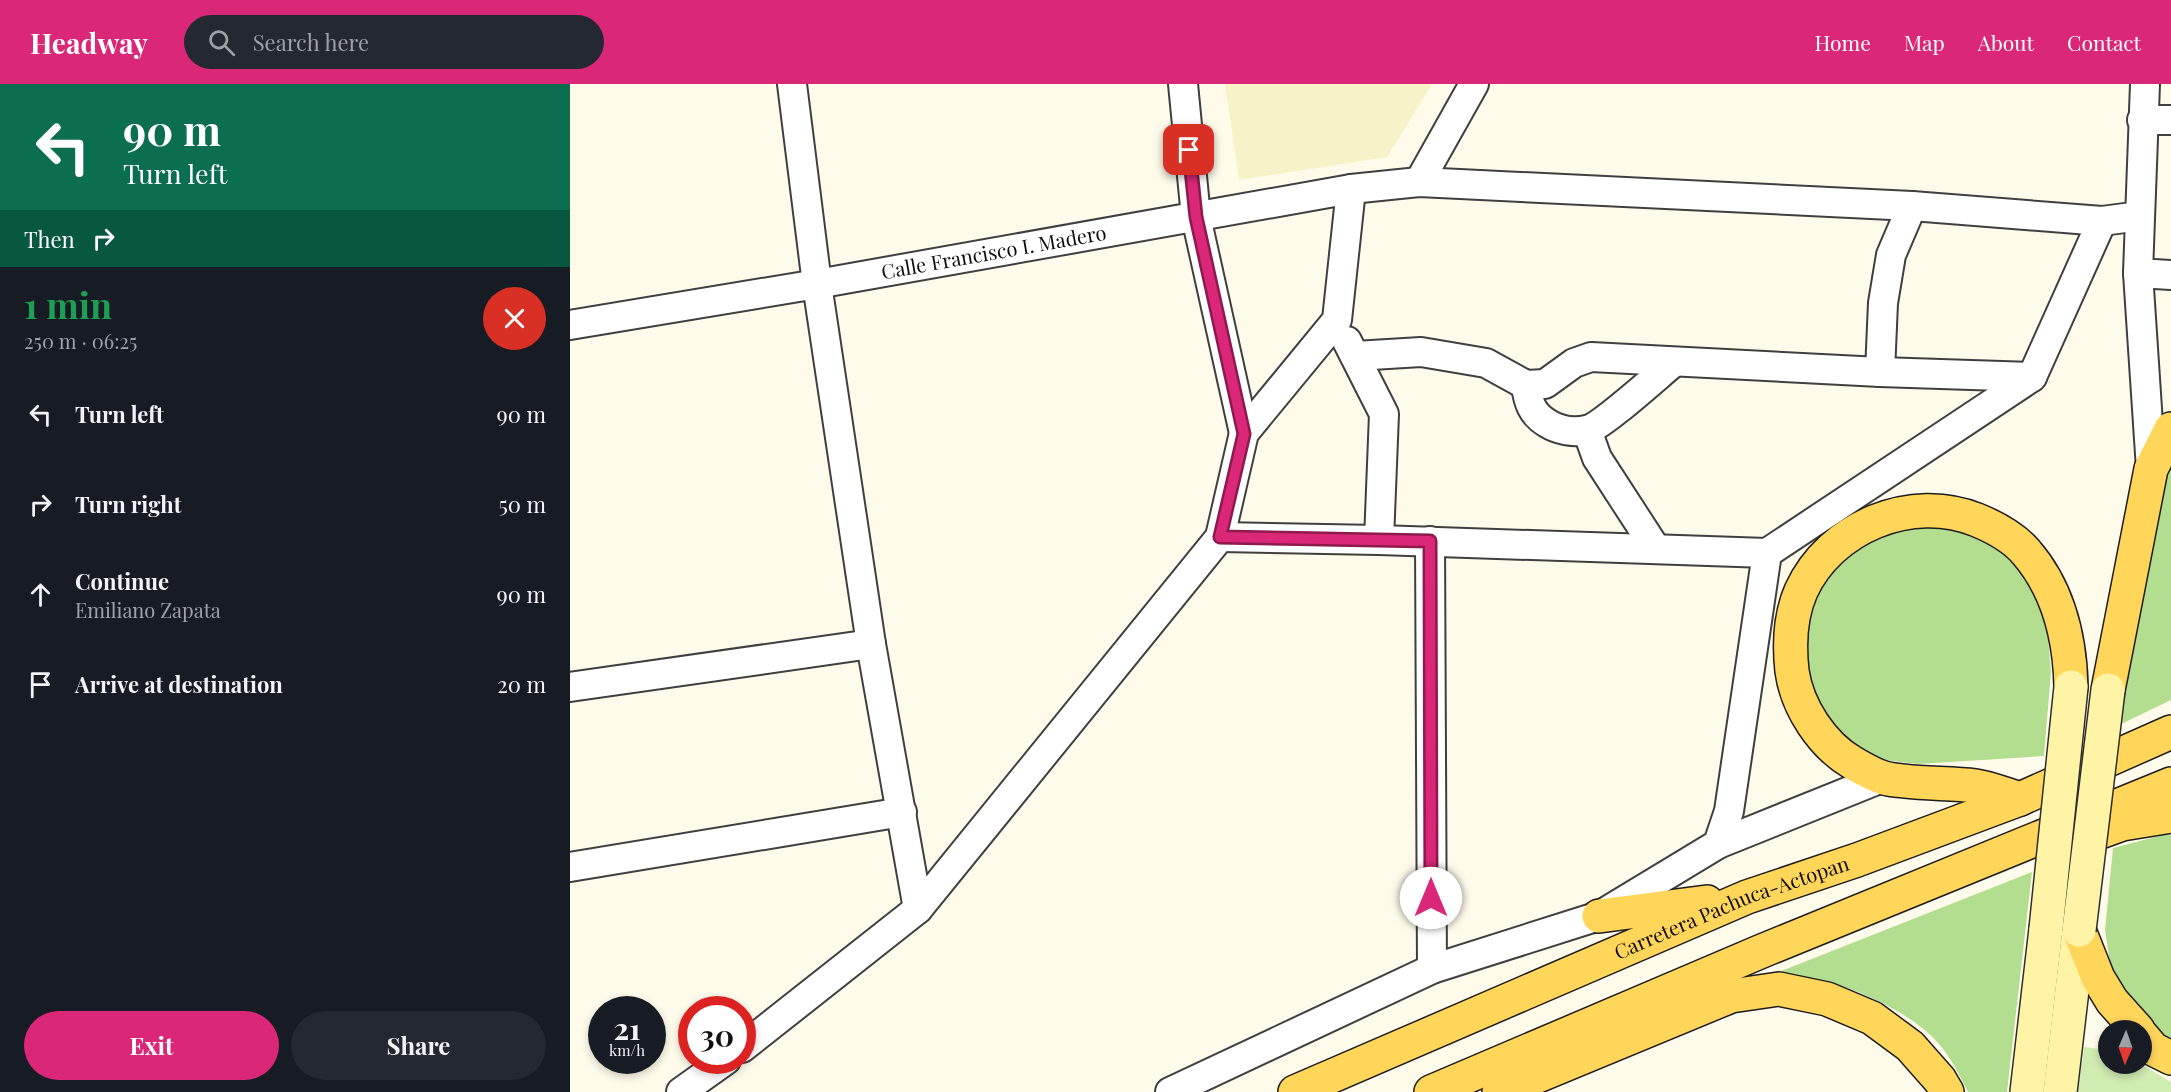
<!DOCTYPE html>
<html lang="en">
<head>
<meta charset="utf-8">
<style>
	:root { --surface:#171b24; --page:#242831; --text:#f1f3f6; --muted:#9ea1a6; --accent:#db2777 }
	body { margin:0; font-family:"Playfair Display",serif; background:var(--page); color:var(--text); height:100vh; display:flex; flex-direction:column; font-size:22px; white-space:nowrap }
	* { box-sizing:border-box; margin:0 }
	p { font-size:20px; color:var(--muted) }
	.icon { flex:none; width:33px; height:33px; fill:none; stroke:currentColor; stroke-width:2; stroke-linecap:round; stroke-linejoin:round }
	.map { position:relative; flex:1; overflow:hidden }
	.side { display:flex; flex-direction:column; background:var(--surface); width:570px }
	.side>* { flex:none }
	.hud { background:#0b6e4f; color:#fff; overflow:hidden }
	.needle { width:39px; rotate:182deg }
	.fabs { position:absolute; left:1528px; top:936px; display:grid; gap:12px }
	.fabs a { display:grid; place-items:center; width:54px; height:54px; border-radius:50%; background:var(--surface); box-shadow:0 3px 9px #0003; font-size:30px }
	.speed { position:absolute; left:18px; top:912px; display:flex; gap:12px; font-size:30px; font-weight:700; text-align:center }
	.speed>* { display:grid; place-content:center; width:78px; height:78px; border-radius:50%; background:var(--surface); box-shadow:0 3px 9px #0003; line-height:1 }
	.speed small { font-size:15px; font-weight:400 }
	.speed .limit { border:9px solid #d22; background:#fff; color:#111 }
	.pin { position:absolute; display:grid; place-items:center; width:51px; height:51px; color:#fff; margin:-26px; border-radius:12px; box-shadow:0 3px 9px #0006 }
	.me { position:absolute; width:66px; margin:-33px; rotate:0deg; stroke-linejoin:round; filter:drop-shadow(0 0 4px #0008) }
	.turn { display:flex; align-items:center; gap:21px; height:126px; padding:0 24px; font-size:27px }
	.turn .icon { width:78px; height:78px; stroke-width:2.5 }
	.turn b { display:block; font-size:42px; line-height:51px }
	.then { display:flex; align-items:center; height:57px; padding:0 24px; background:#0003; gap:12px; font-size:22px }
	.round { display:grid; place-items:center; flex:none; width:63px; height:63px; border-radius:32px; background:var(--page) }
	.head { display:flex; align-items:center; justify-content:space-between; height:102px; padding:0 24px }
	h1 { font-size:36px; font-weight:700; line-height:45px; color:#1e9e55 }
	.cta { display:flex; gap:12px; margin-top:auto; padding:12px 24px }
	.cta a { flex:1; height:69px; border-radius:36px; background:var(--accent); color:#fff; font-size:24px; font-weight:700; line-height:69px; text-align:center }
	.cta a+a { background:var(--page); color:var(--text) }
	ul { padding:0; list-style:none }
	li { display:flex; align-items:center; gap:18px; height:90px; padding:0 24px }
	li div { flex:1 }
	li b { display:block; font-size:22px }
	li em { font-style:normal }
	header { display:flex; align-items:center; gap:36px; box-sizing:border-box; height:84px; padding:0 30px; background:var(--accent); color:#fff }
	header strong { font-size:28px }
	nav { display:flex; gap:33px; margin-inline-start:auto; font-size:21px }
	.search { width:420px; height:54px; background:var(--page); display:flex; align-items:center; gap:15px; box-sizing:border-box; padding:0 21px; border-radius:33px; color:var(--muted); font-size:22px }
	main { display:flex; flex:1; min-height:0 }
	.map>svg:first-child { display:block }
</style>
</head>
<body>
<header>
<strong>Headway</strong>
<div class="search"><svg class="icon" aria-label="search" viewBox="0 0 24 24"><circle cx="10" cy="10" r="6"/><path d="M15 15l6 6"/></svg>Search here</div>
<nav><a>Home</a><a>Map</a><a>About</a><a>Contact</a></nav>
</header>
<main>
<section class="side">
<div class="hud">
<div class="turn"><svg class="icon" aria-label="left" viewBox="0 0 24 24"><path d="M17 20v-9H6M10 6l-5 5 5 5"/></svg><div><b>90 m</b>Turn left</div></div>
<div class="then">Then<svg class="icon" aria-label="right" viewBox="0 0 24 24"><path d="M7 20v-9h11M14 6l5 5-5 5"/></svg></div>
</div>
<div class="head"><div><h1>1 min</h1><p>250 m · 06:25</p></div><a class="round" style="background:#d93025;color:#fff"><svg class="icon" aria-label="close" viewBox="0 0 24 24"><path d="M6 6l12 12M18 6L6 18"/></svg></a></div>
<ul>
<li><svg class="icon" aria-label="left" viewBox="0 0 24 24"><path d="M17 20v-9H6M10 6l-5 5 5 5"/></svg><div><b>Turn left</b></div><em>90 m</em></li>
<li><svg class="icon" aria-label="right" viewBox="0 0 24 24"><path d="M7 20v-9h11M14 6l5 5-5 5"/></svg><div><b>Turn right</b></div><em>50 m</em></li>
<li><svg class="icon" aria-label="ahead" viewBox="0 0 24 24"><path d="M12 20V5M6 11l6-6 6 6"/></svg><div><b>Continue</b><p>Emiliano Zapata</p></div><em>90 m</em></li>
<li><svg class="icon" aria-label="arrive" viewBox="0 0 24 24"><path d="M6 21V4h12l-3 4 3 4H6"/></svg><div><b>Arrive at destination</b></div><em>20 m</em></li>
</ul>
<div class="cta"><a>Exit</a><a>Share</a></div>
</section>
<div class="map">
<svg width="1601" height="1008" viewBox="0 0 1601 1008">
	<rect width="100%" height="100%" fill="#fffbea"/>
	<path fill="#f7f3c8" d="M655,0H862L817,73L669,96Z"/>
	<path fill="#d0ecb1" d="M1514,963L1539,966V980H1571L1601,998V1008H1508Z"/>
	<g fill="#b3de8f">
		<path d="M1601,373V616L1545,643L1588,402Z"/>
		<path d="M1360,440L1396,446L1429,464L1456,491L1471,526L1478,554L1481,588L1474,672L1348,680L1314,676L1281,663L1243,615L1233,552L1242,519L1260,489L1288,462L1324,447Z"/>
		<path d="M1593,751H1601V962L1566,928L1540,879L1535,846L1543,764Z"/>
		<path d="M1462,788L1437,1008H1398C1390,992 1381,974 1369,960C1346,932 1288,904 1252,897C1234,893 1214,894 1196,893Z"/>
	</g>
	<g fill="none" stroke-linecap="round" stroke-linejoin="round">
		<g stroke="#3f3f3f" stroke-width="32">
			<g id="minor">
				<path d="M222,0L247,200L301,560L348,825"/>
				<path d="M613,0L626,133L674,349"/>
				<path d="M1575,0L1568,189L1581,385"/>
				<path d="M1572,36H1601"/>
				<path d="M849,98L904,0"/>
				<path d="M1568,189L1601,191"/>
				<path id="s1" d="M0,241L247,200L781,105L849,98L1342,122L1532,137L1570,132"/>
				<path d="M777,257L814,330L809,456"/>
				<path d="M785,272L851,268L916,279L956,301L975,300L1004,279L1021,273L1310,288L1462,293"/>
				<path d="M1310,288L1313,219L1321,171L1342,122"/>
				<path d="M956,301C958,318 962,330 977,339C988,346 1003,349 1017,346C1032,342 1088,291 1104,278"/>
				<path d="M1017,346L1027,374L1086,465"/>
				<path d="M650,453L809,456L1197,469"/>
				<path d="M860,457L862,885"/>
				<path d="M0,603L301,560"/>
				<path d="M1148,760L1312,694"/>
				<path d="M0,783L332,728"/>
				<path d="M172,964L348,825L650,453L674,349L767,236L781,105"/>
				<path d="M111,1008L156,976"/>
				<path d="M600,1008L862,885L1029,832L1148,760L1159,727L1197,469L1462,293L1532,137"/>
			</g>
		</g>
		<g stroke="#2e2e2e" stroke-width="36">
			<g id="secondary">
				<path d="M1457,1008L1476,845"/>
				<path d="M1490,1008L1509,846"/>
			</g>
		</g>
		<g stroke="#1d1d1d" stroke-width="36">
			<g id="primary">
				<path d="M1538,606L1581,385L1601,345"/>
				<path d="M1450,715C1436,711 1421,704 1406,702C1382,699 1358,700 1334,697C1327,696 1318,696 1311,693C1302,690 1292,684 1283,679C1252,661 1227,623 1222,587C1219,560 1220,532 1231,507C1260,443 1342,409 1407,436C1424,443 1444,454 1456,468C1488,505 1500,555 1501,603"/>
				<path d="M1530,748L1552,740L1601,732"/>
				<path d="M1029,832L1137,818"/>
				<path d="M1509,846L1528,894L1542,917L1568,946"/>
				<path d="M1572,952L1583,965L1601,974"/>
				<path id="s2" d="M725,1008L1177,813L1287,776L1450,715L1601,648"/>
				<path d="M861,1008L1192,867L1601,700"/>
				<path d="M929,1008L1161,912L1209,905L1257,915L1302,934L1340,962L1370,996L1377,1008"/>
			</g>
		</g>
		<use href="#minor" stroke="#fff" stroke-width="28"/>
		<use href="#secondary" stroke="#fff4a5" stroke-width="33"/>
		<use href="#primary" stroke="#ffd55a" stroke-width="33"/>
		<g stroke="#2e2e2e" stroke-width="36" stroke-linecap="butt">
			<g id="secondary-bridge">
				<path d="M1476,845L1501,603"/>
				<path d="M1509,846L1538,606"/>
			</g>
		</g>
		<use href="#secondary-bridge" stroke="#fff4a5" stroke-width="33"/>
	</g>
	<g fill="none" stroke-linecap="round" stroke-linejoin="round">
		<g stroke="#8e194d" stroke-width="15">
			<path id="route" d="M619,66L626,133L674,350L650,453L860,457L861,814"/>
		</g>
		<use href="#route" stroke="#db2777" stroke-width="10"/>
	</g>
	<g text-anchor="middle" stroke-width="6" stroke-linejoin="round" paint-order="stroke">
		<g font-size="20" fill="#0c0c0c" stroke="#fff">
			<text dy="7" stroke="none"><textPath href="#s1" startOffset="430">Calle Francisco I. Madero</textPath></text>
			<text dy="7" stroke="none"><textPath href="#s2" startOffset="474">Carretera Pachuca-Actopan</textPath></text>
		</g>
	</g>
</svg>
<div class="fabs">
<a><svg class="needle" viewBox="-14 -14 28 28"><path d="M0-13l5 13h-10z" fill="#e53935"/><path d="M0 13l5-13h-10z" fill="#9ea1a6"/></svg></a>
</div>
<div class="speed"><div>21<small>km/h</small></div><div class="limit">30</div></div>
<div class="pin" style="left:619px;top:66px;background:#d93025"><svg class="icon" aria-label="arrive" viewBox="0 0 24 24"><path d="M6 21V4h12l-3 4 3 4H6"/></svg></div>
<svg class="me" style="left:861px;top:814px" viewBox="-20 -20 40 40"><circle r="19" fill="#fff"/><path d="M0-13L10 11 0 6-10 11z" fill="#db2777"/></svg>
</div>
</main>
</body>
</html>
